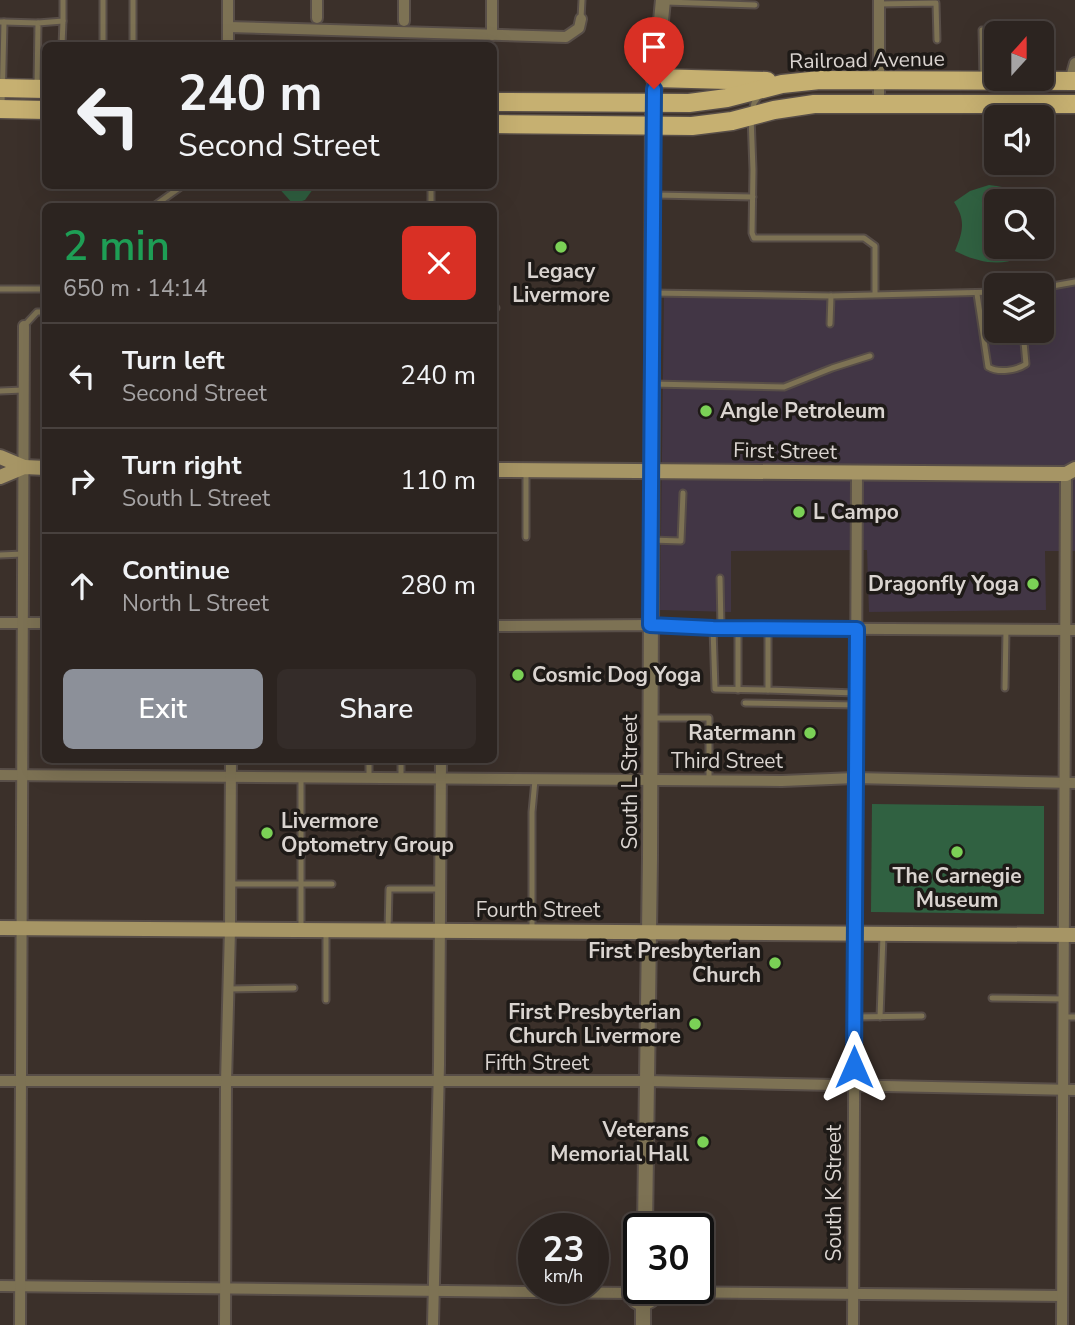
<!DOCTYPE html>
<html lang="en">
<head>
<meta charset="utf-8">
<style>
	:root { --surface:#2c2420; --page:#342c29; --text:#f1f3f6; --muted:#a6a4a5; --line:#48413e; --accent:#8c9099 }
	body { margin:0; font-family:"Nunito Sans",sans-serif; background:var(--page); color:var(--text); height:100vh; display:flex; flex-direction:column; font-size:26px; white-space:nowrap }
	* { box-sizing:border-box; margin:0 }
	p { font-size:23px; color:var(--muted) }
	.icon { flex:none; width:38px; height:38px; fill:none; stroke:currentColor; stroke-width:2; stroke-linecap:round; stroke-linejoin:round }
	.map { position:relative; flex:1; overflow:hidden }
	.drawer { position:absolute; left:42px; top:203px; width:455px; height:560px; display:flex; flex-direction:column; background:var(--surface); border-radius:10px; box-shadow:0 7px 28px #0002,0 0 0 2px var(--line) }
	.drawer>* { flex:none }
	.top-card { position:absolute; left:42px; top:42px; width:455px; height:147px; border-radius:10px; box-shadow:0 7px 28px #0002,0 0 0 2px var(--line); background:#2c2420; color:var(--text); overflow:hidden }
	.needle { width:46px; rotate:21deg }
	.controls { position:absolute; left:984px; top:21px; display:grid; gap:14px }
	.controls a { display:grid; place-items:center; width:70px; height:70px; border-radius:10px; background:var(--surface); box-shadow:0 7px 28px #0002,0 0 0 2px var(--line); font-size:35px }
	.speed { position:absolute; left:518px; top:1213px; display:flex; gap:14px; font-size:35px; font-weight:700; text-align:center }
	.speed>* { display:grid; place-content:center; width:91px; height:91px; border-radius:50%; background:var(--surface); box-shadow:0 7px 28px #0002,0 0 0 2px var(--line); line-height:1 }
	.speed small { font-size:18px; font-weight:400 }
	.speed .limit { border:4px solid #111; border-radius:10px; background:#fff; color:#111 }
	.pin { position:absolute; display:grid; place-items:center; width:60px; height:60px; color:#fff; margin:-72px -30px; border-radius:50% 50% 50% 0; rotate:-45deg; box-shadow:0 0 7px #0007 }
	.pin .icon { rotate:45deg }
	.me { position:absolute; width:77px; margin:-38px; rotate:0deg; stroke-linejoin:round; filter:drop-shadow(0 0 5px #0008) }
	.turn { display:flex; align-items:center; gap:24px; height:147px; padding:0 21px; font-size:32px }
	.turn .icon { width:91px; height:91px; stroke-width:2.5 }
	.turn b { display:block; font-size:49px; line-height:60px }
	.round { display:grid; place-items:center; flex:none; width:74px; height:74px; border-radius:10px; background:var(--page) }
	.overview { display:flex; align-items:center; justify-content:space-between; height:119px; padding:0 21px }
	h1 { font-size:42px; font-weight:600; line-height:52px; color:#1e9e55 }
	.action { display:flex; gap:14px; margin-top:auto; padding:14px 21px }
	.action a { flex:1; height:80px; border-radius:10px; background:var(--accent); color:#fff; font-size:28px; font-weight:600; line-height:80px; text-align:center }
	.action a+a { background:var(--page); color:var(--text) }
	ul { padding:0; list-style:none }
	li { display:flex; align-items:center; gap:21px; height:105px; padding:0 21px; border-top:2px solid var(--line) }
	li div { flex:1 }
	li b { display:block; font-size:26px }
	li em { font-style:normal }
	.map>svg:first-child { display:block }
</style>
</head>
<body>
<div class="map">
<svg width="1075" height="1325" viewBox="0 0 1075 1325">
	<rect width="100%" height="100%" fill="#3b302a"/>
	<path fill="#423645" d="M1075,286V551H1045L1046,610L869,612L867,550L731,551V612L660,610L664,297H957L996,293V331H1041V289Z"/>
	<g fill="#306141">
		<path d="M989,185C1005,187 1019,189 1031,201H996V247H1031C1012,271 978,263 955,251C963,232 966,220 954,202L970,191Z"/>
		<path d="M277,186H313V189L305,200L293,204Z"/>
		<path d="M872,804L1044,806V914L871,912Z"/>
	</g>
	<g fill="none" stroke-linecap="round" stroke-linejoin="round">
		<g stroke="#584e48" stroke-width="9">
			<g id="service">
				<path d="M103,0V46"/>
				<path d="M133,0V46"/>
				<path d="M666,2L755,5"/>
				<path d="M879,4L936,3L937,40"/>
				<path d="M581,18L582,0"/>
				<path d="M0,22H4L2,106"/>
				<path d="M4,22L38,23"/>
				<path d="M982,30L983,78"/>
				<path d="M62,46L63,21"/>
				<path d="M37,85L38,23L63,21V0"/>
				<path d="M759,96L754,103L751,116L753,170L752,233L754,238H864L875,246V294"/>
				<path d="M655,195L753,197"/>
				<path d="M154,206L182,186"/>
				<path d="M431,206V186"/>
				<path d="M1041,288L1075,282"/>
				<path d="M0,289H46"/>
				<path d="M653,293L831,296L996,292"/>
				<path d="M977,294L988,367C998,373 1016,371 1026,364L1023,331"/>
				<path d="M494,308H496"/>
				<path d="M830,324L831,296"/>
				<path d="M24,326L37,312H46"/>
				<path d="M652,384L784,387L832,368L870,356"/>
				<path d="M0,391L23,390"/>
				<path d="M526,537V471"/>
				<path d="M651,540L681,541L683,493"/>
				<path d="M0,555L23,554"/>
				<path d="M720,578L721,628"/>
				<path d="M713,628L715,689L768,690"/>
				<path d="M738,628V690"/>
				<path d="M768,628V690L856,693"/>
				<path d="M1005,688L1006,630"/>
				<path d="M745,703L856,705"/>
				<path d="M651,718H709V780"/>
				<path d="M401,760V778"/>
				<path d="M369,777V760"/>
				<path d="M231,884H332"/>
				<path d="M301,930V777"/>
				<path d="M388,930L389,889H440"/>
				<path d="M532,931V812L535,780"/>
				<path d="M229,989L294,988"/>
				<path d="M992,998L1063,999"/>
				<path d="M326,1000V933"/>
				<path d="M855,1017L922,1016"/>
				<path d="M880,1017L883,936"/>
				<path d="M1063,1017H1075"/>
			</g>
		</g>
		<g stroke="#584e48" stroke-width="14">
			<g id="minor">
				<path d="M879,0V103"/>
				<path d="M317,18V0"/>
				<path d="M404,21V0"/>
				<path d="M228,27L566,37L579,28L581,19"/>
				<path d="M492,35V0"/>
				<path d="M228,46V0"/>
				<path d="M1070,81L1075,63"/>
				<path d="M0,623H46"/>
				<path d="M494,626L651,625L713,628L1075,630"/>
				<path d="M0,775L782,781L855,778L1075,783"/>
				<path d="M0,1081H648L1075,1090"/>
				<path d="M0,1286L631,1293"/>
				<path d="M654,1292L1062,1296"/>
				<path d="M20,1325L24,326"/>
				<path d="M225,1325L226,1082L230,929L231,760"/>
				<path d="M433,1325L439,1065L441,760"/>
				<path d="M853,1325L857,473"/>
				<path d="M1062,1325L1066,474"/>
			</g>
		</g>
		<g stroke="#584e48" stroke-width="18">
			<g id="tertiary">
				<path d="M645,1228L650,858L653,104L663,0"/>
				<path d="M639,1282C623,1293 638,1311 652,1299L653,1288"/>
				<path d="M643,1304V1325"/>
			</g>
		</g>
		<g stroke="#584e48" stroke-width="18">
			<g id="secondary">
				<path d="M0,457L24,467"/>
				<path d="M494,470L1066,474L1075,469"/>
				<path d="M0,477L24,467L46,468"/>
				<path d="M0,928L1075,935"/>
			</g>
		</g>
		<g stroke="#584e48" stroke-width="21">
			<g id="primary">
				<path d="M655,78L767,81"/>
				<path d="M0,88L46,89"/>
				<path d="M494,102L689,103L727,98L782,84L820,80L1075,81"/>
				<path d="M0,109L46,110"/>
				<path d="M494,124L692,126L732,121L774,110L814,104H1075"/>
			</g>
		</g>
		<use href="#service" stroke="#7d7254" stroke-width="5"/>
		<use href="#minor" stroke="#7d7254" stroke-width="10"/>
		<use href="#tertiary" stroke="#7d7254" stroke-width="14"/>
		<use href="#secondary" stroke="#a69565" stroke-width="14"/>
		<use href="#primary" stroke="#c6b071" stroke-width="18"/>
	</g>
	<g fill="none" stroke-linecap="round" stroke-linejoin="round">
		<g stroke="#114b97" stroke-width="18">
			<path id="route" d="M654,89L650,625L713,628L857,629L854,1067"/>
		</g>
		<use href="#route" stroke="#1a73e8" stroke-width="12"/>
	</g>
	<g fill="#7bd156" stroke="#1e1a17" stroke-width="2.5">
		<circle cx="561" cy="247" r="7"/>
		<circle cx="706" cy="411" r="7"/>
		<circle cx="799" cy="512" r="7"/>
		<circle cx="1033" cy="584" r="7"/>
		<circle cx="518" cy="675" r="7"/>
		<circle cx="810" cy="733" r="7"/>
		<circle cx="267" cy="833" r="7"/>
		<circle cx="957" cy="852" r="7"/>
		<circle cx="775" cy="963" r="7"/>
		<circle cx="695" cy="1024" r="7"/>
		<circle cx="703" cy="1142" r="7"/>
	</g>
	<g text-anchor="middle" stroke-width="7" stroke-linejoin="round" paint-order="stroke">
		<g font-size="21" fill="#dad4d0" stroke="#1e1a17">
			<text transform="translate(867 60) rotate(-1)" y="7">Railroad Avenue</text>
			<text transform="translate(785 451) rotate(1)" y="7">First Street</text>
			<text x="727" y="768">Third Street</text>
			<text transform="translate(630 782) rotate(-90)" y="7">South L Street</text>
			<text x="538" y="917">Fourth Street</text>
			<text x="537" y="1070">Fifth Street</text>
			<text transform="translate(834 1193) rotate(-90)" y="7">South K Street</text>
		</g>
		<g font-size="21" font-weight="bold" fill="#dad4d0" stroke="#1e1a17" text-anchor="end">
			<text x="561" y="278" text-anchor="middle">Legacy<tspan x="561" dy="24">Livermore</tspan></text>
			<text x="720" y="418" text-anchor="start">Angle Petroleum</text>
			<text x="813" y="519" text-anchor="start">L Campo</text>
			<text x="1019" y="591">Dragonfly Yoga</text>
			<text x="532" y="682" text-anchor="start">Cosmic Dog Yoga</text>
			<text x="796" y="740">Ratermann</text>
			<text x="281" y="828" text-anchor="start">Livermore<tspan x="281" dy="24">Optometry Group</tspan></text>
			<text x="957" y="883" text-anchor="middle">The Carnegie<tspan x="957" dy="24">Museum</tspan></text>
			<text x="761" y="958">First Presbyterian<tspan x="761" dy="24">Church</tspan></text>
			<text x="681" y="1019">First Presbyterian<tspan x="681" dy="24">Church Livermore</tspan></text>
			<text x="689" y="1137">Veterans<tspan x="689" dy="24">Memorial Hall</tspan></text>
		</g>
	</g>
</svg>
<div class="controls">
<a><svg class="needle" viewBox="-14 -14 28 28"><path d="M0-13l5 13h-10z" fill="#e53935"/><path d="M0 13l5-13h-10z" fill="#a6a4a5"/></svg></a>
<a><svg class="icon" aria-label="sound" viewBox="0 0 24 24"><path d="M4 9h4l5-4v14l-5-4H4zM17 9q2 3 0 6"/></svg></a>
<a><svg class="icon" aria-label="search" viewBox="0 0 24 24"><circle cx="10" cy="10" r="6"/><path d="M15 15l6 6"/></svg></a>
<a><svg class="icon" aria-label="layers" viewBox="0 0 24 24"><path d="M12 4l9 5-9 5-9-5zM3 14l9 5 9-5"/></svg></a>
</div>
<div class="speed"><div>23<small>km/h</small></div><div class="limit">30</div></div>
<div class="pin" style="left:654px;top:89px;background:#d93025"><svg class="icon" aria-label="arrive" viewBox="0 0 24 24"><path d="M6 21V4h12l-3 4 3 4H6"/></svg></div>
<svg class="me" style="left:854px;top:1067px" viewBox="-20 -20 40 40"><path d="M0-17L14 15 0 8-14 15z" fill="#1a73e8" stroke="#fff" stroke-width="4"/></svg>
<div class="top-card">
<div class="turn"><svg class="icon" aria-label="left" viewBox="0 0 24 24"><path d="M17 20v-9H6M10 6l-5 5 5 5"/></svg><div><b>240 m</b>Second Street</div></div>
</div>
<section class="drawer">
<div class="overview"><div><h1>2 min</h1><p>650 m · 14:14</p></div><a class="round" style="background:#d93025;color:#fff"><svg class="icon" aria-label="close" viewBox="0 0 24 24"><path d="M6 6l12 12M18 6L6 18"/></svg></a></div>
<ul>
<li><svg class="icon" aria-label="left" viewBox="0 0 24 24"><path d="M17 20v-9H6M10 6l-5 5 5 5"/></svg><div><b>Turn left</b><p>Second Street</p></div><em>240 m</em></li>
<li><svg class="icon" aria-label="right" viewBox="0 0 24 24"><path d="M7 20v-9h11M14 6l5 5-5 5"/></svg><div><b>Turn right</b><p>South L Street</p></div><em>110 m</em></li>
<li><svg class="icon" aria-label="ahead" viewBox="0 0 24 24"><path d="M12 20V5M6 11l6-6 6 6"/></svg><div><b>Continue</b><p>North L Street</p></div><em>280 m</em></li>
</ul>
<div class="action"><a>Exit</a><a>Share</a></div>
</section>
</div>
</body>
</html>
